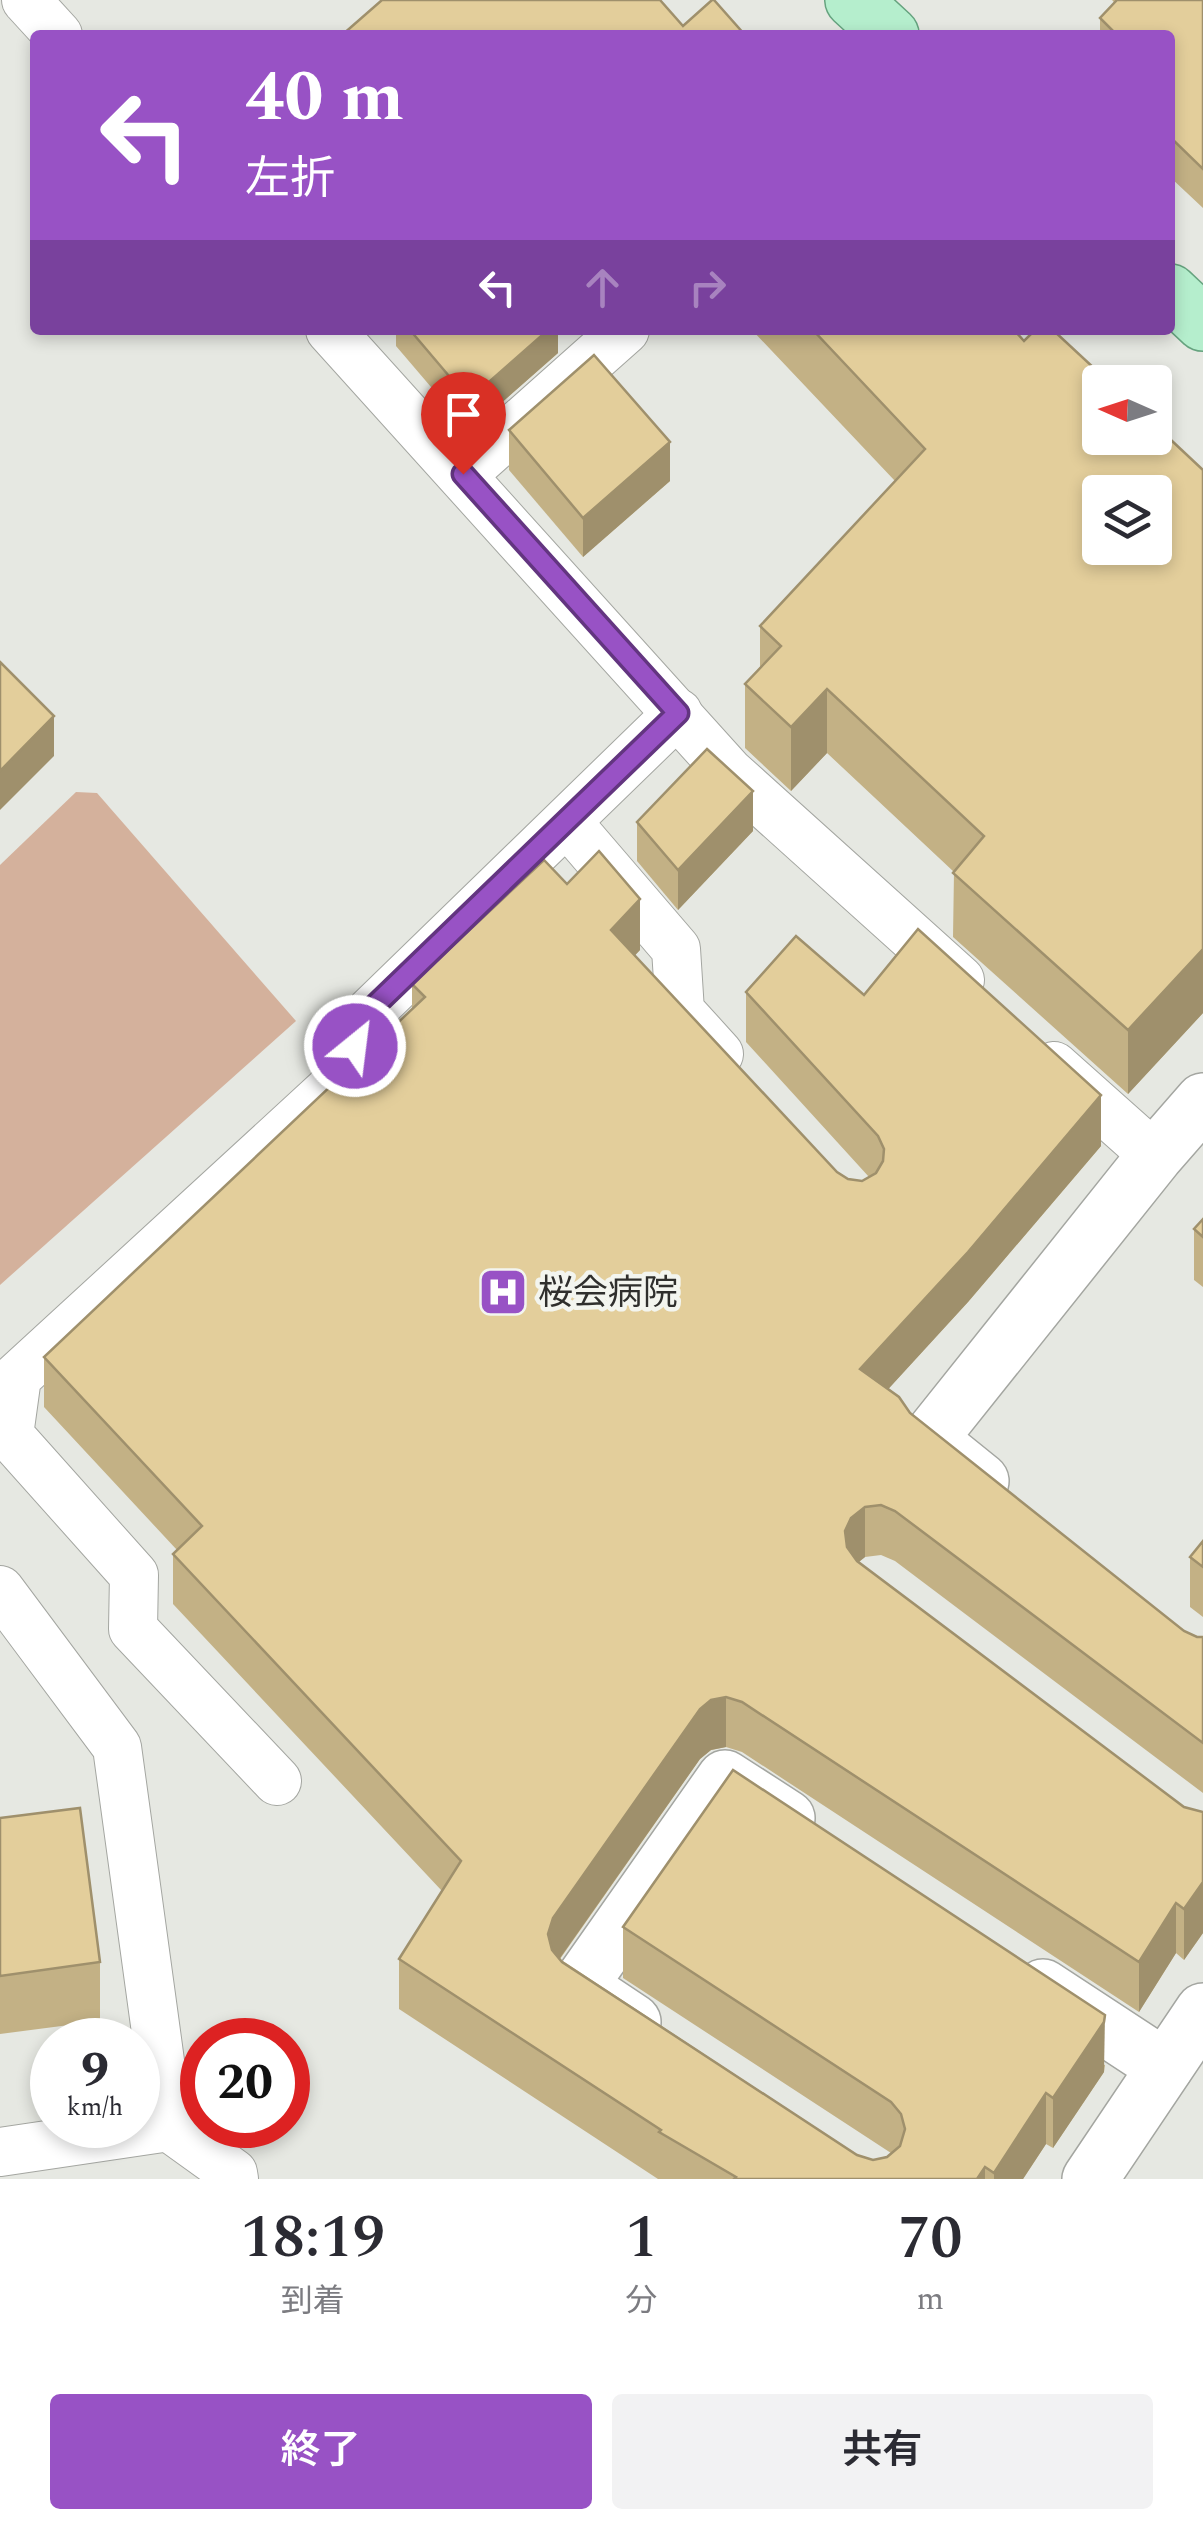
<!DOCTYPE html>
<html lang="ja">
<head>
<meta charset="utf-8">
<style>
	:root { --surface:#fff; --page:#f2f2f3; --text:#2b2b33; --muted:#7c7c81; --accent:#9852c5 }
	body { margin:0; font-family:Spectral,"Noto Sans JP",serif; background:var(--page); color:var(--text); height:100vh; display:flex; flex-direction:column; font-size:38px; white-space:nowrap }
	* { box-sizing:border-box; margin:0 }
	p { font-size:32px; color:var(--muted) }
	.icon { flex:none; width:55px; height:55px; fill:none; stroke:currentColor; stroke-width:2; stroke-linecap:round; stroke-linejoin:round }
	.map { position:relative; height:2179px; overflow:hidden }
	.sheet { display:flex; flex-direction:column; background:var(--surface); flex:1 }
	.sheet>* { flex:none }
	.hud { position:absolute; left:30px; top:30px; width:1145px; height:305px; border-radius:10px; box-shadow:0 5px 15px #0003; background:#9852c5; color:#fff; overflow:hidden }
	.needle { width:65px; rotate:273deg }
	.tools { position:absolute; left:1082px; top:365px; display:grid; gap:20px }
	.tools a { display:grid; place-items:center; width:90px; height:90px; border-radius:10px; background:var(--surface); box-shadow:0 5px 15px #0003; font-size:50px }
	.speed { position:absolute; left:30px; top:2018px; display:flex; gap:20px; font-size:50px; font-weight:700; text-align:center }
	.speed>* { display:grid; place-content:center; width:130px; height:130px; border-radius:50%; background:var(--surface); box-shadow:0 5px 15px #0003; line-height:1 }
	.speed small { font-size:25px; font-weight:400 }
	.speed .limit { border:15px solid #d22; background:#fff; color:#111 }
	.pin { position:absolute; display:grid; place-items:center; width:85px; height:85px; color:#fff; margin:-102px -42px; border-radius:50% 50% 50% 0; rotate:-45deg; box-shadow:0 0 10px #0007 }
	.pin .icon { rotate:45deg }
	.me { position:absolute; width:110px; margin:-55px; rotate:29deg; stroke-linejoin:round; filter:drop-shadow(0 0 8px #0008) }
	.turn { display:flex; align-items:center; gap:35px; height:210px; padding:0 50px; font-size:45px }
	.turn .icon { width:130px; height:130px; stroke-width:2.5 }
	.turn b { display:block; font-size:70px; line-height:85px }
	.lanes { display:flex; align-items:center; height:95px; padding:0 50px; background:#0003; justify-content:center; gap:50px; direction:ltr }
	.lanes .off { opacity:.35 }
	.eta { display:flex; justify-content:space-evenly; align-items:center; height:170px; text-align:center }
	.eta b { font-size:60px; font-weight:600; line-height:70px }
	.action { display:flex; gap:20px; margin-top:auto; padding:20px 50px }
	.action a { flex:1; height:115px; border-radius:10px; background:var(--accent); color:#fff; font-size:40px; font-weight:600; line-height:115px; text-align:center }
	.action a+a { background:var(--page); color:var(--text) }
	.map>svg:first-child { display:block }
</style>
</head>
<body>
<div class="map">
<svg width="1203" height="2179" viewBox="0 0 1203 2179">
	<rect width="100%" height="100%" fill="#e6e8e2"/>
	<path fill="#d4b19c" d="M76,792L97,793L296,1021L0,1285V865Z"/>
	<g fill="none" stroke-linecap="round" stroke-linejoin="round">
		<g stroke="#a4a6a1" stroke-width="50">
			<g id="service">
				<path d="M26,0L58,35"/>
				<path d="M330,330L729,772L960,980"/>
				<path d="M463,474L625,330"/>
				<path d="M567,822L676,949L680,1011L719,1054"/>
				<path d="M1054,1066L1155,1156"/>
				<path d="M0,1590L117,1747L169,2127L0,2152"/>
				<path d="M277,1781L133,1629L134,1575L9,1435L17,1377L348,1073L363,1019L678,713"/>
				<path d="M169,2127L233,2173L234,2179"/>
			</g>
		</g>
		<g stroke="#a4a6a1" stroke-width="58">
			<g id="minor">
				<path d="M981,1481L929,1439L1155,1156L1203,1101"/>
				<path d="M1043,1987L1165,2067"/>
				<path d="M633,2022L579,1986L725,1778L787,1818"/>
				<path d="M1090,2179L1203,2011"/>
			</g>
		</g>
		<g stroke="#66a37f" stroke-width="58">
			<g id="primary">
				<path d="M853,0L891,35"/>
				<path d="M1170,292L1203,323"/>
			</g>
		</g>
		<use href="#service" stroke="#fff" stroke-width="48"/>
		<use href="#minor" stroke="#fff" stroke-width="55"/>
		<use href="#primary" stroke="#b5eecd" stroke-width="55"/>
	</g>
	<g fill="#c3b185">
		<path d="M1112,0H1203V208L1170,177V35H1100V18L1115,3Z"/>
		<path d="M396,330H560L558,331V353L473,428L464,417L460,421L396,346Z"/>
		<path d="M752,330H1014L1024,341L1203,470V1013L1128,1094L953,937L954,872L827,753L791,791L745,748V684L760,667V626L895,481Z"/>
		<path d="M509,430L670,481L583,557L509,470Z"/>
		<path d="M637,822L753,831L678,910L637,861Z"/>
		<path d="M567,884L640,950L634,956L837,1172L848,1179L862,1181L869,1177L746,1042V992L864,995L1101,1146L968,1302L888,1389L910,1413L1184,1631L1197,1637H1203V1793L895,1561L881,1555L865,1557L859,1562L1184,1807L1203,1812V1933L1184,1960L1176,1953L1139,2012L742,1752L726,1747L711,1750L700,1759L560,1959L857,2155L873,2160L887,2157L891,2153L623,1978V1927L1105,2065L1104,2072L1053,2148L1046,2144L1023,2179H658L399,2009V1959L442,1891L173,1604V1554L177,1550L44,1407V1357L412,1009V984Z"/>
		<path d="M1203,1219V1287L1194,1280V1229Z"/>
		<path d="M1203,1541V1617L1190,1607V1557Z"/>
		<path d="M0,1818L100,1962V2021L0,2034Z"/>
	</g>
	<g fill="#9f906c">
		<path d="M547,330H560L558,331V353L473,428V396Z"/>
		<path d="M464,385V417L460,421V389Z"/>
		<path d="M670,442V481L583,557V518Z"/>
		<path d="M827,689V753L791,791V727Z"/>
		<path d="M54,716V756L0,810V771Z"/>
		<path d="M753,791V831L678,910V870Z"/>
		<path d="M640,899V950L611,981V930Z"/>
		<path d="M1203,949V1013L1128,1094V1030Z"/>
		<path d="M1101,1095V1146L968,1302L860,1420V1369Z"/>
		<path d="M865,1507V1557L851,1568L845,1531L851,1518Z"/>
		<path d="M726,1697V1747L711,1750L700,1759L553,1968L548,1934L553,1918L700,1709L711,1700Z"/>
		<path d="M1203,1882V1933L1184,1960V1909Z"/>
		<path d="M1176,1903V1953L1139,2012V1962Z"/>
		<path d="M1105,2015L1104,2072L1053,2148V2098Z"/>
		<path d="M1046,2093V2144L1023,2179H994V2173Z"/>
		<path d="M985,2167V2179H977Z"/>
	</g>
	<g fill="#e3ce9b" stroke="#9f906c" stroke-width="2.5" fill-rule="evenodd">
		<path d="M382,0H660L683,26L712,0H714L745,35H342Z"/>
		<path d="M1117,0H1203V169L1170,137V35H1117L1100,18Z"/>
		<path d="M410,330H548L473,396L464,385L460,389Z"/>
		<path d="M813,330H1014L1024,341L1035,330H1053L1109,382H1100V438H1155V425L1203,470V949L1128,1030L953,873L984,836L827,689L791,727L745,684L781,646L760,626L925,449ZM1100,492H1155V548H1100Z"/>
		<path d="M594,355L670,442L583,518L509,430Z"/>
		<path d="M0,662L54,716L0,771Z"/>
		<path d="M707,749L753,791L678,870L637,822Z"/>
		<path d="M599,851L640,899L611,930L837,1172L848,1179L862,1181L876,1173L883,1161L884,1149L878,1136L746,992L796,936L864,995L918,929L1101,1095L968,1252L860,1369L899,1397L910,1413L1184,1631L1197,1637H1203V1743L895,1511L881,1505L865,1507L851,1518L845,1531L847,1547L857,1561L1184,1807L1203,1812V1882L1184,1909L1176,1903L1139,1962L742,1702L726,1697L711,1700L700,1709L553,1918L548,1934L552,1950L562,1962L857,2155L873,2160L887,2157L900,2146L905,2129L901,2114L891,2102L623,1927L733,1770L1105,2015L1104,2022L1053,2098L1046,2093L994,2173L985,2167L977,2179H734L736,2177L659,2132L661,2130L399,1959L461,1861L173,1554L202,1526L44,1357L425,997L412,984L544,860L567,884Z"/>
		<path d="M1203,1219V1237L1194,1229Z"/>
		<path d="M1203,1541V1567L1190,1557Z"/>
		<path d="M80,1808L100,1962L0,1976V1818Z"/>
	</g>
	<g fill="none" stroke-linecap="round" stroke-linejoin="round">
		<g stroke="#633580" stroke-width="25">
			<path id="route" d="M355,1046L362,1018L678,713L463,474"/>
		</g>
		<use href="#route" stroke="#9852c5" stroke-width="18"/>
	</g>
	<defs>
		<g id="hospital-square" transform="scale(2.5)"><rect x="-9" y="-9" width="18" height="18" rx="4" fill="#9852c5" stroke="#f3f5ef"/><path d="M-5-5h3v3.5h4V-5h3V5h-3V1.5h-4V5h-3Z" fill="#fff"/></g>
	</defs>
	<g fill-rule="evenodd">
		<use href="#hospital-square" x="503" y="1292"/>
	</g>
	<g text-anchor="middle" stroke-width="9" stroke-linejoin="round" paint-order="stroke">
		<g font-size="35" fill="#2f2f2d" stroke="#f3f5ef" text-anchor="start">
			<text x="538" y="1304">桜会病院</text>
		</g>
	</g>
</svg>
<div class="tools">
<a><svg class="needle" viewBox="-14 -14 28 28"><path d="M0-13l5 13h-10z" fill="#e53935"/><path d="M0 13l5-13h-10z" fill="#7c7c81"/></svg></a>
<a><svg class="icon" aria-label="layers" viewBox="0 0 24 24"><path d="M12 4l9 5-9 5-9-5zM3 14l9 5 9-5"/></svg></a>
</div>
<div class="speed"><div>9<small>km/h</small></div><div class="limit">20</div></div>
<div class="pin" style="left:463px;top:474px;background:#d93025"><svg class="icon" aria-label="arrive" viewBox="0 0 24 24"><path d="M6 21V4h12l-3 4 3 4H6"/></svg></div>
<svg class="me" style="left:355px;top:1046px" viewBox="-20 -20 40 40"><circle r="17" fill="#9852c5" stroke="#fff" stroke-width="3"/><path d="M0-11L8 9 0 5-8 9z" fill="#fff"/></svg>
<div class="hud">
<div class="turn"><svg class="icon" aria-label="left" viewBox="0 0 24 24"><path d="M17 20v-9H6M10 6l-5 5 5 5"/></svg><div><b>40 m</b>左折</div></div>
<div class="lanes"><svg class="icon" aria-label="left" viewBox="0 0 24 24"><path d="M17 20v-9H6M10 6l-5 5 5 5"/></svg><svg class="icon off" aria-label="ahead" viewBox="0 0 24 24"><path d="M12 20V5M6 11l6-6 6 6"/></svg><svg class="icon off" aria-label="right" viewBox="0 0 24 24"><path d="M7 20v-9h11M14 6l5 5-5 5"/></svg></div>
</div>
</div>
<section class="sheet">
<div class="eta">
<div><b>18:19</b><p>到着</p></div>
<div><b>1</b><p>分</p></div>
<div><b>70</b><p>m</p></div>
</div>
<div class="action"><a>終了</a><a>共有</a></div>
</section>
</body>
</html>
